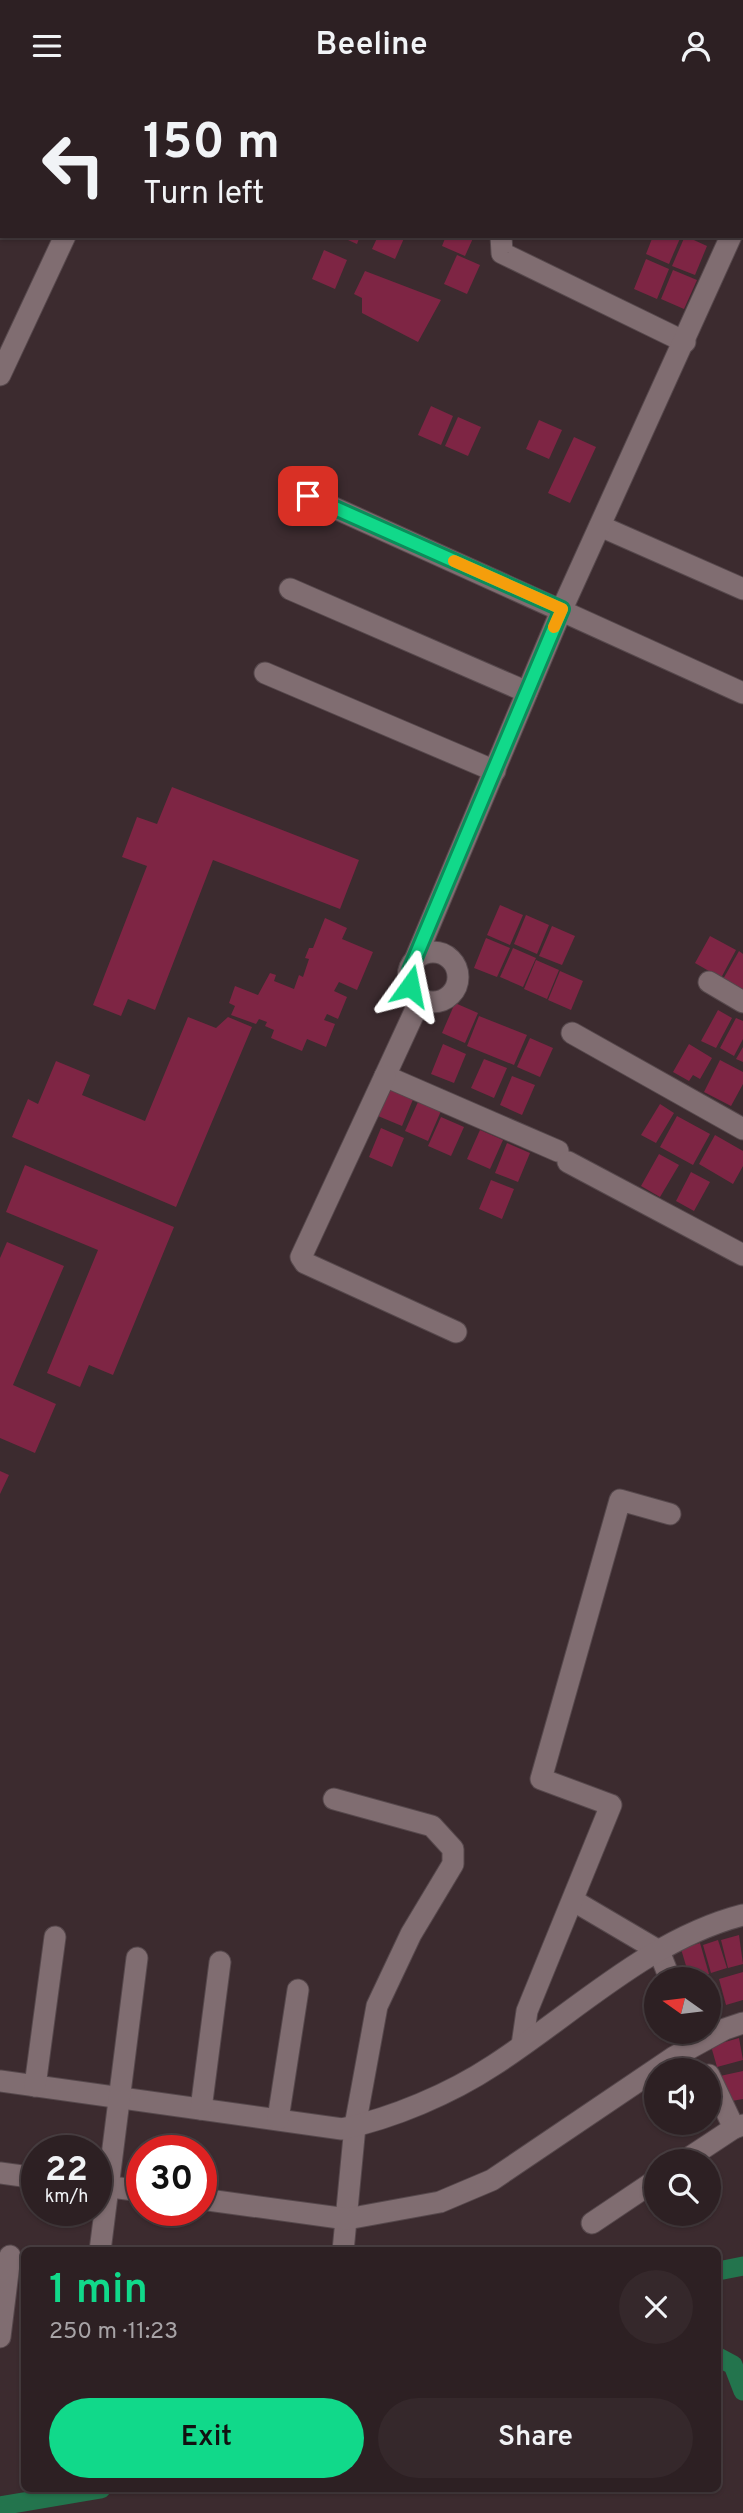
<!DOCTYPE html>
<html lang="en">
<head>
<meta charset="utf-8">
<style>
	:root { --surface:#2d2023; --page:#35282b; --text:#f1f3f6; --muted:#a7a3a6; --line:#483e41; --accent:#11d98a }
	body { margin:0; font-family:Overpass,sans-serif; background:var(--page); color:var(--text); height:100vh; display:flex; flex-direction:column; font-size:26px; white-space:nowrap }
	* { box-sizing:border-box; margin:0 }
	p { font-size:23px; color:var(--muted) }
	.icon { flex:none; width:38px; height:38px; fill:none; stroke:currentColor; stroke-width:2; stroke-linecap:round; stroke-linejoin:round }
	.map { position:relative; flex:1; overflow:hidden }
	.details { position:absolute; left:21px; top:2156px; width:700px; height:245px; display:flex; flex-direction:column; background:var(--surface); border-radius:10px; box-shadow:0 2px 5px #0004,0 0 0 2px var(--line) }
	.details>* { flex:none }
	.hud { position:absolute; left:0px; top:0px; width:744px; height:147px; box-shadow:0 2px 5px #0004,0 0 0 2px var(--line); background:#2d2023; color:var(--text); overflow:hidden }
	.needle { width:46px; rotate:284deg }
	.controls { position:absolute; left:644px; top:1876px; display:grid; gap:14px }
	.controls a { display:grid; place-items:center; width:77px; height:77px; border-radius:50%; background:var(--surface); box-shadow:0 2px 5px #0004,0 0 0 2px var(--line); font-size:35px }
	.speed { position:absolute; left:21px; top:2044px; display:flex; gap:14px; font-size:35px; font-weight:700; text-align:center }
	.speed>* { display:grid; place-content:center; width:91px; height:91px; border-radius:50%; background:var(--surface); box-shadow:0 2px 5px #0004,0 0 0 2px var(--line); line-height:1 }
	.speed small { font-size:18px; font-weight:400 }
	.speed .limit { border:10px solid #d22; background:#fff; color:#111 }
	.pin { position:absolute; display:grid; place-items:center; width:60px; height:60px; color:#fff; margin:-30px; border-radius:14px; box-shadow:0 4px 10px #0006 }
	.me { position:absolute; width:77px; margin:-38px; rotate:12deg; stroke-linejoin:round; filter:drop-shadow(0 0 5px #0008) }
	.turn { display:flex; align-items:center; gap:24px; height:147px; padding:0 28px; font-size:32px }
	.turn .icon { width:91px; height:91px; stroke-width:2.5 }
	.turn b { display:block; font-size:49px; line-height:60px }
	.round { display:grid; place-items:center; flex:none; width:74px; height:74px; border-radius:37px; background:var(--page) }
	.head { display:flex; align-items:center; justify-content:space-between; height:119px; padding:0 28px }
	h1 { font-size:42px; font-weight:600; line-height:52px; color:var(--accent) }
	.cta { display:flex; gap:14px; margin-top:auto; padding:14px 28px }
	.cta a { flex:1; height:80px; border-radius:42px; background:var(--accent); color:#111; font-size:28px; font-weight:600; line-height:80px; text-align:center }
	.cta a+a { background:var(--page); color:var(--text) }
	header { display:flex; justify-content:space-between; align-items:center; height:91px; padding:0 28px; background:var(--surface); font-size:32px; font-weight:600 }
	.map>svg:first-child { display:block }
</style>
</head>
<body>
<header><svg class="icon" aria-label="menu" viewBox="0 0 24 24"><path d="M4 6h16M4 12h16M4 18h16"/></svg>Beeline<svg class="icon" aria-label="person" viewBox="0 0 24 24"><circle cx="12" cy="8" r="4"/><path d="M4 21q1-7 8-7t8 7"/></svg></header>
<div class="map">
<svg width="743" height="2422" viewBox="0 0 743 2422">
	<rect width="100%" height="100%" fill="#3c2b2f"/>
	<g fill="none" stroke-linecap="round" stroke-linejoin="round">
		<g stroke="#23744d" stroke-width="19">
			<path d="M718,2180L743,2175"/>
			<path d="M718,2266L733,2274L743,2300"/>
			<path d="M0,2415L101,2398"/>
		</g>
	</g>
	<g fill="#7e2544">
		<path d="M339,145H360L357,153Z"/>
		<path d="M378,145H405L395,168L372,158Z"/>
		<path d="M446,145H474L465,165L442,155Z"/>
		<path d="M653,145H681L669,173L646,163Z"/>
		<path d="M685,145L707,155L695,184L672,175Z"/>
		<path d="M324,159L347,169L335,198L312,188Z"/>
		<path d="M457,164L480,174L467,203L444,193Z"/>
		<path d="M646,168L669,178L657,208L634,198Z"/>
		<path d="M673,179L697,189L684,218L661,208Z"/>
		<path d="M365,180L441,209L418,251L362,222V207L354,203Z"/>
		<path d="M431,315L453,325L441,354L418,344Z"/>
		<path d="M458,326L481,336L468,365L445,355Z"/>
		<path d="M539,329L562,339L549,368L526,358Z"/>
		<path d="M574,346L596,356L570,412L548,402Z"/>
		<path d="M172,696L359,769L340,818L213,769L155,919L128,908L121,925L93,914L147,775L122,766L137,726L157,733Z"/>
		<path d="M500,814L523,824L510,854L487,844Z"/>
		<path d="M526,824L549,834L537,863L514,853Z"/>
		<path d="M325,827L347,837L342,848L373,861L357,899L339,891L334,900L347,906L338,928L327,923L324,929L335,933L326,956L307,948L302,960L271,947L274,939L265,935L267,931L259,928L256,933L231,924L235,915L229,912L235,895L258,904L270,882L276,884L274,890L294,898L299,884L303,886L309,868L305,867L309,857H313Z"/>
		<path d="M552,835L575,845L562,874L539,865Z"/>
		<path d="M710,845L736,859L721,887L695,872Z"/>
		<path d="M486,847L510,857L497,886L474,877Z"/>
		<path d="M513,857L536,867L523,896L500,886Z"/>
		<path d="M739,860L743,863V902L722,890Z"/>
		<path d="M536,869L559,879L547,908L524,898Z"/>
		<path d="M560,880L583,890L571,919L548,909Z"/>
		<path d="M455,912L478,922L465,952L442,942Z"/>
		<path d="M718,919L732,927L716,957L701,950Z"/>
		<path d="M479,925L527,944L514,974L467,955Z"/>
		<path d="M188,926L216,937L228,926L252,936L176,1116L12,1046L28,1008L38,1013L56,970L90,984L82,1004L145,1030Z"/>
		<path d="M736,927L743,930V948L734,965L720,957Z"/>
		<path d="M530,947L553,957L540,986L517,976Z"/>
		<path d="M443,953L466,963L454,992L431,983Z"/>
		<path d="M689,953L712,967L700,988L693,984L689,990L673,981Z"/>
		<path d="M743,956V971L736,968Z"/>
		<path d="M484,968L507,977L494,1007L471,997Z"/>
		<path d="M720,969L743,981V993L731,1015L704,1001Z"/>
		<path d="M512,985L535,994L522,1024L500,1014Z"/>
		<path d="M391,996L414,1006L402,1035L378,1025Z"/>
		<path d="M418,1011L441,1020L428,1050L405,1040Z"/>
		<path d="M660,1013L674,1022L656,1052L641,1044Z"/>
		<path d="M677,1025L710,1043L693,1074L660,1056Z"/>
		<path d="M441,1026L464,1036L451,1065L428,1055Z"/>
		<path d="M381,1037L404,1047L392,1076L369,1066Z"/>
		<path d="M480,1039L503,1049L490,1078L467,1068Z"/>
		<path d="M715,1044L743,1060V1075L733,1093L699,1073Z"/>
		<path d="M507,1052L530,1062L518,1091L495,1082Z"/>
		<path d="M659,1063L679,1074L660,1106L641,1095Z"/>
		<path d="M25,1074L174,1136L113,1284L89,1274L80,1296L47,1282L98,1159L6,1121Z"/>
		<path d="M691,1081L710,1091L694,1120L676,1110Z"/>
		<path d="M491,1089L514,1098L502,1128L479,1118Z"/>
		<path d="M7,1151L64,1175L13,1294L56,1313L35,1362L0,1347V1167Z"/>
		<path d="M0,1380L9,1384L0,1403Z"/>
		<path d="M739,1844L743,1873L728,1877L721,1849Z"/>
		<path d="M718,1849L727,1877L711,1882L703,1854Z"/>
		<path d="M700,1852L709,1883L690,1888L681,1858Z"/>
		<path d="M743,1881V1909L726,1914L719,1888Z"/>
		<path d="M714,1890L723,1915L709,1920V1891Z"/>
		<path d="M739,1947L743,1969L717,1976L711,1955Z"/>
		<path d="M743,1980V2008L726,2011L720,1985Z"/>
	</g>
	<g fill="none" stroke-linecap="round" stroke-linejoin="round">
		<g stroke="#56484c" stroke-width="23">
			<g id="minor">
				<path d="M133,0L137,2"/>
				<path d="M490,0L494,2"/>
				<path d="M62,2L63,0"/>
				<path d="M191,2V0"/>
				<path d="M555,2L557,0"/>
				<path d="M742,119L743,117"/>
				<path d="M0,123L2,120"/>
				<path d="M501,145L502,162L685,251"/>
				<path d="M0,284L65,145"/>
				<path d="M308,405L743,602"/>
				<path d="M600,435L743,498"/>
				<path d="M290,498L527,601"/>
				<path d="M265,582L495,680"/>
				<circle cx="433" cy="886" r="25"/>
				<path d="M414,871L562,518L731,145"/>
				<path d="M709,891L743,911"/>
				<path d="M421,907L385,985L558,1060"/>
				<path d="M572,942L743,1038"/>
				<path d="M385,985L301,1166L305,1172L456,1241"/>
				<path d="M568,1071L743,1164"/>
				<path d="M334,1708L432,1735L453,1758V1773L411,1843L377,1915L355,2035L343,2160"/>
				<path d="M574,1810L659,1860L670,1888"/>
				<path d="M522,1954L527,1920L611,1714L541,1688L620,1409L670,1423"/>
				<path d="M709,1984L734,2037"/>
				<path d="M0,1990L342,2038C393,2027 450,2003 494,1974C573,1923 649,1848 743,1824"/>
				<path d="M35,1995L55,1846"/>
				<path d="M201,2018L220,1871"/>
				<path d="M278,2028L298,1899"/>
				<path d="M684,2070L734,2037L743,2034"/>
				<path d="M0,2082L37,2087"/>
				<path d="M96,2094L142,2100"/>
				<path d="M201,2108L347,2128L440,2111L492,2089L674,1966L725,1938L743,1932"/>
				<path d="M592,2132L656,2089"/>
				<path d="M100,2160L137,1867"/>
				<path d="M0,2246L10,2165"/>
			</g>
		</g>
		<use href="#minor" stroke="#806d71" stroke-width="21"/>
	</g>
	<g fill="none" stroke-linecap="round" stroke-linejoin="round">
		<g stroke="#0b8d5a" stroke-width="18">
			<path id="route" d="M308,405L562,518L410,879V895"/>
		</g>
		<use href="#route" stroke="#11d98a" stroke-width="12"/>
		<path stroke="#f59e0b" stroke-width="12" d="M454,470L562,518L554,536"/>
	</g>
</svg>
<div class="controls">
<a><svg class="needle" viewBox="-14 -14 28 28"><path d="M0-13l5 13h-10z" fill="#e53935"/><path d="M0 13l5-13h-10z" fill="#a7a3a6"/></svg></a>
<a><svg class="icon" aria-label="sound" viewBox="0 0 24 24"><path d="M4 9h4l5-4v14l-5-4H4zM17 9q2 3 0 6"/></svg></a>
<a><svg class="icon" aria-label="search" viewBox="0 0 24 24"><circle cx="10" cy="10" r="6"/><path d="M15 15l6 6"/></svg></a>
</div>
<div class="speed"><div>22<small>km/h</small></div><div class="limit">30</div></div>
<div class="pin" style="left:308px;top:405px;background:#d93025"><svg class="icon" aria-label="arrive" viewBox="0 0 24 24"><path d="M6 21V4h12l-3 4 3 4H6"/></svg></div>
<svg class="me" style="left:410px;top:895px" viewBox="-20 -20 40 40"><path d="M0-17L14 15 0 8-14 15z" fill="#11d98a" stroke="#fff" stroke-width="4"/></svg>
<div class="hud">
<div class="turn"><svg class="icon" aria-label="left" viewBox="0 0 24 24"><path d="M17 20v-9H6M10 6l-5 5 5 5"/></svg><div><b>150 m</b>Turn left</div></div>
</div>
<section class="details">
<div class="head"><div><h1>1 min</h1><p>250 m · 11:23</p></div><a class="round"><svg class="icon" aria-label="close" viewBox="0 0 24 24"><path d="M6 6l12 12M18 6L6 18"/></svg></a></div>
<div class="cta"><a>Exit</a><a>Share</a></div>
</section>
</div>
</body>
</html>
